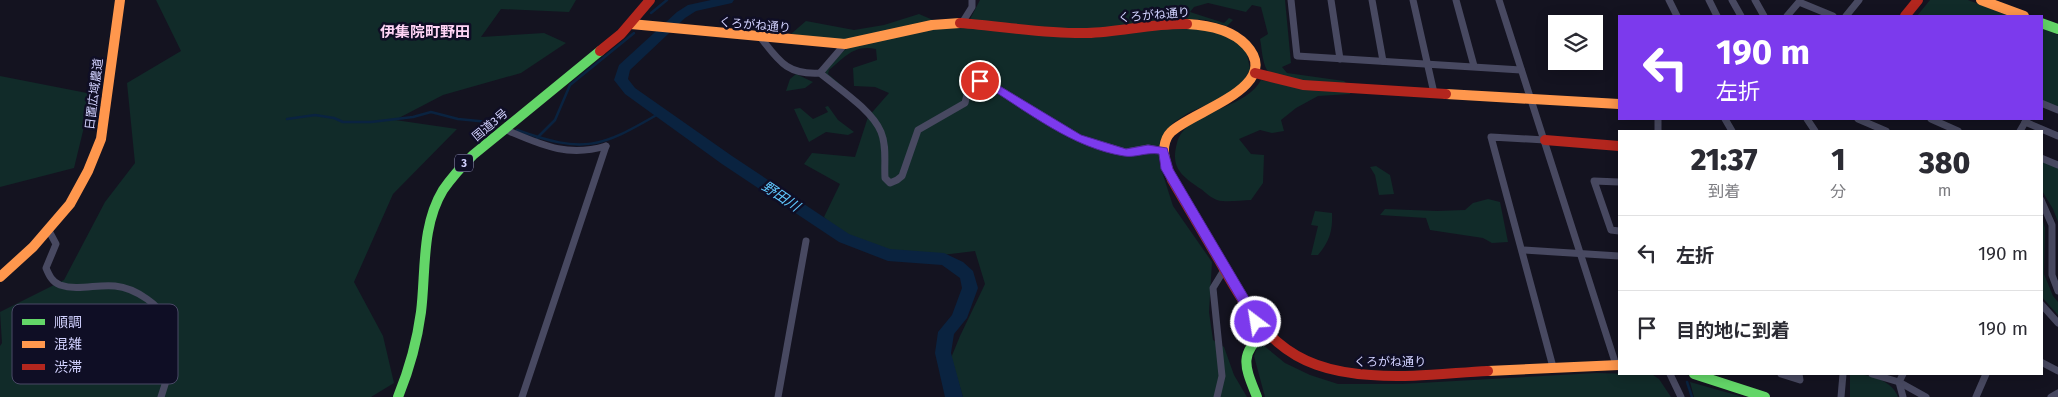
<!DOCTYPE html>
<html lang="ja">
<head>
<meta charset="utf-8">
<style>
	:root { --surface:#fff; --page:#f7f7f7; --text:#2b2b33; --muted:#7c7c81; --line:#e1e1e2 }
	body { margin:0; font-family:"Fira Sans","Noto Sans JP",sans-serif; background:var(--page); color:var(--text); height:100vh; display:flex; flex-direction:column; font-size:19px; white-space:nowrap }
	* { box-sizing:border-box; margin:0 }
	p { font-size:16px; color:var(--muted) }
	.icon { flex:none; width:28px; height:28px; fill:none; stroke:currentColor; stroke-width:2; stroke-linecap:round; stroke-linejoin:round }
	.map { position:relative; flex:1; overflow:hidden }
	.details { position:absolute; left:1618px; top:130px; width:425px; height:245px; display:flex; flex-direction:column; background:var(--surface); border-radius:0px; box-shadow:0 2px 12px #0003 }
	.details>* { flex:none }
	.banner { position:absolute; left:1618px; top:15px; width:425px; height:105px; border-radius:0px; box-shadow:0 2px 12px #0003; background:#7c3aed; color:#fff; overflow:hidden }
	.fabs { position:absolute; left:1548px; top:15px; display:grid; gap:10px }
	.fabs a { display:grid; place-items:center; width:55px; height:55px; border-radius:0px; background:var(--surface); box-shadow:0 2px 12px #0003; font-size:25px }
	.pin { position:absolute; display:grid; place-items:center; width:42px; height:42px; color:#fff; margin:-21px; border:2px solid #fff; border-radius:50%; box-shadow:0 1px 5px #0007 }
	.me { position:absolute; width:55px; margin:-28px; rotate:329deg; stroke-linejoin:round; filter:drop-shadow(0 0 4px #0008) }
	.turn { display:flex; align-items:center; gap:18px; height:105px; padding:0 15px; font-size:22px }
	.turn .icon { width:65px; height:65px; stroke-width:2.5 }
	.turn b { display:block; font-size:35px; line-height:42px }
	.eta { display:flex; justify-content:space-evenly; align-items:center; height:85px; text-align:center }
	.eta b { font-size:30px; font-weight:800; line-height:35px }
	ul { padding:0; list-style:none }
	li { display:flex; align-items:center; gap:15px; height:75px; padding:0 15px; border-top:1px solid var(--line) }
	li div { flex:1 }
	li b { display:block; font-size:19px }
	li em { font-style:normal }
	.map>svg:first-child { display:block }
</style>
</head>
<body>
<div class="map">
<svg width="2058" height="397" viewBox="0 0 2058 397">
	<rect width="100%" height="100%" fill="#141320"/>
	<g fill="#112b29">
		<path d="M156,0H576L569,12L501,9L481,37L544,33L566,43L521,73L443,95L395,120L457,129L393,194L354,282L383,336L394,383L371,397H0V346L2,343L0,312L64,280L105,202L135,163L127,83L181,51Z"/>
		<path d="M980,0H1285L1291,63L1282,67L1287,73L1344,81L1346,83C1335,87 1273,79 1267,70C1262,62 1262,48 1260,39L1268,34L1261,7L1252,5L1246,12L1208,3L1194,7L1190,12L1224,23L1229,18L1233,20L1227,26L1206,20L1193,19L1194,26L1227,35L1239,43L1247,54L1250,69L1241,86L1222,98L1188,113L1173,123L1160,141L1159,162L1173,206L1212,262L1209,312L1213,340L1224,347L1234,375L1247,397H963L951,358L960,336L985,284L975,251C945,254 911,261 881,256C864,253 837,229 824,217L840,184L804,164L812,153L855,157L868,117L889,93L875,87L854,86L853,68L877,60L876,49C854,44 845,57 829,70L828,74L847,90L826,76L825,69L849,46L920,31L967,25Z"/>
		<path d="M1930,0H1968L2010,16H1917Z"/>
		<path d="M919,14L933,20L855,38L838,40L791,34L806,21L854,30L884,25Z"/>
		<path d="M2041,28L2058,35V107L2041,100Z"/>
		<path d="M796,74L813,82L805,88L786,91L790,79Z"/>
		<path d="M0,76L92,94L74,168L0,187Z"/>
		<path d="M1261,80L1305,89L1351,92L1350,94L1318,96L1296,108L1281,120L1284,131L1272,133L1260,130L1239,139L1251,154L1264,155L1263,183L1251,200C1241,200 1227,203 1217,200C1211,198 1205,192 1201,189C1182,176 1170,168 1177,143C1186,110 1244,111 1261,80Z"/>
		<path d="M828,106L838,120L854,132L848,135L826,132L809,142L794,109L800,108L813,119L828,112L825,107Z"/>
		<path d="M2041,160L2058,167V222L2053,209L2041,189Z"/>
		<path d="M1376,166L1390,175L1394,194L1379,195L1375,175L1370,167Z"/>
		<path d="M1488,199L1500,202L1508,242L1492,243L1483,238L1430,230L1426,218L1380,215L1385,209L1437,211L1465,210L1473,203Z"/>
		<path d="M1315,211L1332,213C1333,231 1329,242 1318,255H1311L1318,226L1311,225Z"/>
		<path d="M2041,213L2045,228L2044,274L2053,296L2058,302V315L2041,296Z"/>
		<path d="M1258,345H1263L1285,363L1310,375L1338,384H1402L1596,373L1634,374L1653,375L1659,379L1671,397H1265L1254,356Z"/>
		<path d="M1851,374C1869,374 1892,380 1898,397H1850V375Z"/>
		<path d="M1690,382L1743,397H1694Z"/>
	</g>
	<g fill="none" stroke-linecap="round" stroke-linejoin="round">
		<g stroke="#0a2340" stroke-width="2.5">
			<path d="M651,13L667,0"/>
			<path d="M287,119L315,115L334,118L343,122H371L413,117L431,112L458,119L499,123"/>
			<path d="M517,130C584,154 600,148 660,113"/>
			<path d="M537,138L555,120L570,85L634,33"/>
			<path d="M1687,382L1692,397"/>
		</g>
		<path fill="#0a2340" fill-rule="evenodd" d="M711,0H734L732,3L696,11L685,18L630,70L628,79L635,88L732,156L849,234L890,249L944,253L963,262L973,271L978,288L967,318L954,334L951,353L963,397H945L935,353L938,332L952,315L962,288L960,278L942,265L888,261L839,242L722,164L625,94L614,80L619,65L677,12L688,5Z"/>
		<g stroke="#484961" stroke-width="7">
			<path d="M1291,0L1297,56L1521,70"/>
			<path d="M1331,0L1340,59"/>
			<path d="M1372,0L1383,61"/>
			<path d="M1413,0L1434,93"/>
			<path d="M1456,0L1474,66"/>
			<path d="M1499,0L1616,365"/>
			<path d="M1669,0L1677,16"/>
			<path d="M1709,0L1717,16"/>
			<path d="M1732,0L1741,16"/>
			<path d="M1755,0L1764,16"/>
			<path d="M1787,16L1799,2L1833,16"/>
			<path d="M1846,16L1859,0"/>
			<path d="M962,23L972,7V0"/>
			<path d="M761,38C779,61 787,75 820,73L845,44"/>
			<path d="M820,73C838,88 872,110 881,132C887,146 884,163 885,178L890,183L897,180L902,176L918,130L965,103L969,86L980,81L990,84L1078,138L1126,152L1148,148L1164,151"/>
			<path d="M2041,103L2058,110"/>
			<path d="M1658,119V131"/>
			<path d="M1725,119L1732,131"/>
			<path d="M1807,119L1815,131"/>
			<path d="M1858,119L1886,131"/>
			<path d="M1931,119L1958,131"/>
			<path d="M2025,122L2058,136"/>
			<path d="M504,129C540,144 566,158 606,146"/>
			<path d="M2020,131L2027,119"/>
			<path d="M1545,140L1491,137L1553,367"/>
			<path d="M2041,158L2058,165"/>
			<path d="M1619,182L1594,181L1611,230L1619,231"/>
			<path d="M2041,200L2052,225V275L2058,291"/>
			<path d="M48,229L56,244L46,268C49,275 52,282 60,285C78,291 97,284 115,286C126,287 137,292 147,299C181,322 173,363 161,397"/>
			<path d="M1523,250L1619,256"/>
			<path d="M2041,304L2058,323"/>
			<path d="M2041,362L2058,371"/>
			<path d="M1670,374L1681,397"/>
			<path d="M1781,374L1800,380L1799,374"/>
			<path d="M1872,374L1899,382L1926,397"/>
			<path d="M1903,374L1899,382L1903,397"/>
			<path d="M522,397L606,146"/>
			<path d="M778,397L806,241"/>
			<path d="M1217,397L1222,376L1213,288L1224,270"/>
			<path d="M1841,397L1843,374"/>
			<path d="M1976,397L1986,374"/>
			<path d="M2051,397L2058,393"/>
		</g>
		<g stroke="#63d668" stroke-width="10">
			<path d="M2041,23L2058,29"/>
			<path d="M1694,374L1765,397"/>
			<path d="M398,397C409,370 417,342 421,312C426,272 421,226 443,190C452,177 462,166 473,155L600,51"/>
			<path d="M1257,397C1246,369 1237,354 1265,333"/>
		</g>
		<g stroke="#ff974d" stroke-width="10">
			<path d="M1981,0L2024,16"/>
			<path d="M631,24L845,44L932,25L960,23"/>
			<path d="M1446,94L1619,104"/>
			<path d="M1166,164C1163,153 1163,140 1171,132C1192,111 1285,87 1246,45C1231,29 1208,25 1187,24"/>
			<path d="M0,277L33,247L70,204L88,171L101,139L120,0"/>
			<path d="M1488,371L1619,365"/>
		</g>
		<g stroke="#b3261e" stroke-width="10">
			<path d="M1905,16L1918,0"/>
			<path d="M960,23C1002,26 1045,34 1087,33C1121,32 1153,23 1187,24"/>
			<path d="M600,51L621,34L650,0"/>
			<path d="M1255,73L1303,85L1446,94"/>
			<path d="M1545,140L1619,146"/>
			<path d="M1166,164L1172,180C1188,207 1204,235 1220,262C1258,330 1285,370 1371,375C1410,378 1449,373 1488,371"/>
		</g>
	</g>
	<path fill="#7c3aed" stroke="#51269a" d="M980,77L993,82L1081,135L1126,149L1148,145L1167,148L1173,169L1261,318L1262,322L1261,325H1252L1161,169L1159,154C1146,152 1135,158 1124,156C1073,148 1029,113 986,86L975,81Z"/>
	<g text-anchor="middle" stroke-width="5" stroke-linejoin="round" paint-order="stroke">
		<rect fill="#0f0e25" stroke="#9897be" stroke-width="1" x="455" y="154.5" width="18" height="17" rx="4"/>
		<g font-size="11" font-weight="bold" fill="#d2d2ff">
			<text x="464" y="167">3</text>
		</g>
		<g font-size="12" fill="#d2d2ff" stroke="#0f0e25">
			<text transform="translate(1154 15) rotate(-5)" y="4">くろがね通り</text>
			<text transform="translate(755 25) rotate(5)" y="4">くろがね通り</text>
			<text transform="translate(94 94) rotate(-83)" y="4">日置広域農道</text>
			<text transform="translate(490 125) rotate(-40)" y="4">国道3号</text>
			<text x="1390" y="366">くろがね通り</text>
		</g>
		<g font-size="14" font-style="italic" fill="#60c9ff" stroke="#0f0e25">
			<text transform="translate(781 196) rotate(34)" y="5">野田川</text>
		</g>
		<g font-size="15" font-weight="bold" fill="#ffd4f5" stroke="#0f0e25">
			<text x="425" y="37">伊集院町野田</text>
		</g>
	</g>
	<rect x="12" y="304" width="166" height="80" rx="8" fill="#0f0e25" stroke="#4a4966" stroke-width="1"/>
	<rect x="22" y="319" width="23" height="6" fill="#63d668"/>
	<rect x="22" y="341" width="23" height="7" fill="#ff974d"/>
	<rect x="22" y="364" width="23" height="6" fill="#b3261e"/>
	<g font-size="14" fill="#d2d2ff">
		<text x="54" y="327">順調</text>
		<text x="54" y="349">混雑</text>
		<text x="54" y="372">渋滞</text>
	</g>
</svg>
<div class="fabs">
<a><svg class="icon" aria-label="layers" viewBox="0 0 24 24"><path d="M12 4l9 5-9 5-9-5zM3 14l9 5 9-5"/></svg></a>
</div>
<div class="pin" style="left:980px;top:81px;background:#d93025"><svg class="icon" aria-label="arrive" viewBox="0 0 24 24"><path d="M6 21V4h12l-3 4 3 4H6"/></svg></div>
<svg class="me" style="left:1256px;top:322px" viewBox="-20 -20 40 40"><circle r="17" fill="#7c3aed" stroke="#fff" stroke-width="3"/><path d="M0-11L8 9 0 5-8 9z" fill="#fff"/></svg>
<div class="banner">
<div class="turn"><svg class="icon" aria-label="left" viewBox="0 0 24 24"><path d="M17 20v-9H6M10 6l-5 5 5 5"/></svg><div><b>190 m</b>左折</div></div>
</div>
<section class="details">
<div class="eta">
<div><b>21:37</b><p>到着</p></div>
<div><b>1</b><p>分</p></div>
<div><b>380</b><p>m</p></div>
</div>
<ul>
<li><svg class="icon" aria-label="left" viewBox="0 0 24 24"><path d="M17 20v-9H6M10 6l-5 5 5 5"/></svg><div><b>左折</b></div><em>190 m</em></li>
<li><svg class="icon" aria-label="arrive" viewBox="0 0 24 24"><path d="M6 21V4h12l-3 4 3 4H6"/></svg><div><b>目的地に到着</b></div><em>190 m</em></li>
</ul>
</section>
</div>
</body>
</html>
